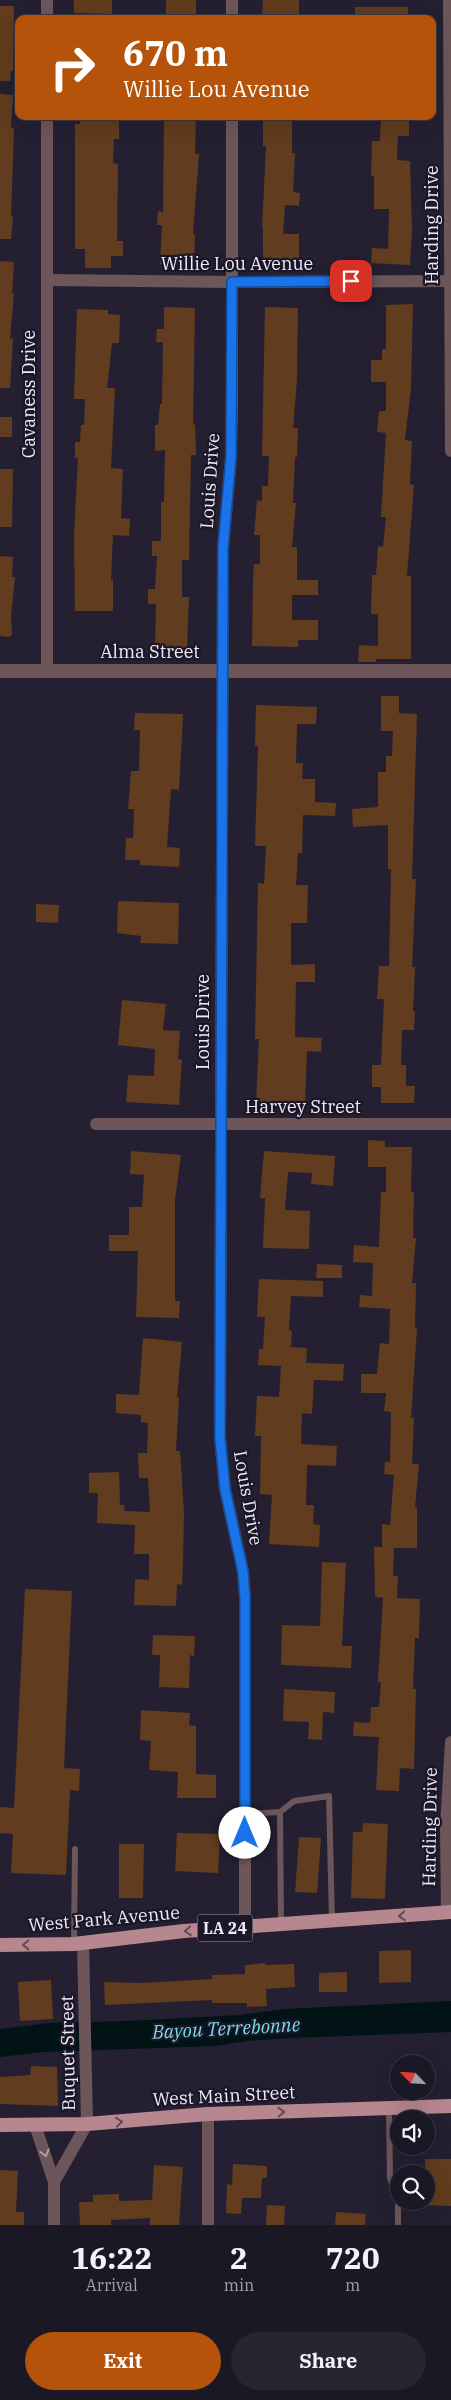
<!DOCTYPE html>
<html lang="en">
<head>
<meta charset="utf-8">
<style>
	:root { --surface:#1b1826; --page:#282532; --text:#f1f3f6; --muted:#a0a0a7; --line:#393743; --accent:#b45309 }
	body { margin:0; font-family:"IBM Plex Serif",serif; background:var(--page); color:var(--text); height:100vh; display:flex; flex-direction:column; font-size:19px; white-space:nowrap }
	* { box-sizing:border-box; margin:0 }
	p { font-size:16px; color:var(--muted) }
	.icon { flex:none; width:28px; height:28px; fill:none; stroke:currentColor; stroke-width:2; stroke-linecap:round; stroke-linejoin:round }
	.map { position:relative; height:2225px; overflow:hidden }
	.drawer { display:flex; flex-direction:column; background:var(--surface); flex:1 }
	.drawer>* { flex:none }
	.hud { position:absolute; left:15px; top:15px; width:421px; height:105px; border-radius:10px; box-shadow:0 5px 20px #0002,0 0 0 1px var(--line); background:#b45309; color:#fff; overflow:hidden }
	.needle { width:32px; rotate:295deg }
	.buttons { position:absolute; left:390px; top:2055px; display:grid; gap:10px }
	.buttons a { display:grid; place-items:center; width:45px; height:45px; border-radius:50%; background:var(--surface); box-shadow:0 5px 20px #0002,0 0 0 1px var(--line); font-size:25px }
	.pin { position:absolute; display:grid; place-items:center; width:42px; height:42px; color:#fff; margin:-21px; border-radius:10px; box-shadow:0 2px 8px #0006 }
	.me { position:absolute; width:55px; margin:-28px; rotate:0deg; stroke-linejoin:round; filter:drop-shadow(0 0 4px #0008) }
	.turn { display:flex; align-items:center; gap:18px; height:105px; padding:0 25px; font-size:22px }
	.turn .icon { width:65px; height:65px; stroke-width:2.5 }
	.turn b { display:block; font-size:35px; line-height:42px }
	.eta { display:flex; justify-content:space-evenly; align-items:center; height:85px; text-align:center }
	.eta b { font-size:30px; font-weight:800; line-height:35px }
	.action { display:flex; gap:10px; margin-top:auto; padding:10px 25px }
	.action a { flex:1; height:58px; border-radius:30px; background:var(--accent); color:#fff; font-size:20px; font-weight:800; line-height:58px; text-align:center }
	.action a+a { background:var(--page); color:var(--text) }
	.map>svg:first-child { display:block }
</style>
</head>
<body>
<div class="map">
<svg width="451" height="2225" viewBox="0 0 451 2225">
	<rect width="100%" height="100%" fill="#242032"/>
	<path fill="#011315" d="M451,2001V2032L292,2038L248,2041L214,2046L43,2052L0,2057V2029L49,2023L128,2021L240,2015L284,2009Z"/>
	<g fill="#613c1e">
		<path d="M74,0H112V14L74,13Z"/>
		<rect x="166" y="0" width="30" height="19"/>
		<path d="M263,0H299V19H262Z"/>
		<path d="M0,6H14L13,71H11L10,81H0Z"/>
		<rect x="355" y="7" width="53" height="12"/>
		<path d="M0,94L13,95L11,128H14L11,216H13L11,239H0Z"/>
		<path d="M80,116H119V139H114L113,163L118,164L117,241H123V256H111V268H85V249H75V124H80Z"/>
		<path d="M164,116H196L195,154H199L193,234H195L194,265L160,264L162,225H157L158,211L163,212Z"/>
		<path d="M263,116H292V153H295L293,192L300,193L299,206L285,205L283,234H299V268H263V228H262L266,146H263Z"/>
		<path d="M381,116H409V136H398L397,160L410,161L412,230L410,265L371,263L372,248L388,249L389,209H374V176H371L372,141H380Z"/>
		<path d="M0,261L14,262L12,293L14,294L10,338L13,339L10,388H0Z"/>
		<path d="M413,304L411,388L405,440L412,441L410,484L414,485L407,576H411V659H376V662H358L359,645L378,646V614H371L372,575H376L378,546L383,547L386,517H381L386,433L377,432L379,411H386V382H371V360H382V349H386V305Z"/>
		<path d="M164,307L195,308L193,425L195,424L196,455H191L189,560H182V597H189L187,650L155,649L156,604H148V589H155L157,556H152V541H161V502H164L165,450L155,451V425H158L160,404H162L163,342H156L157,329H164Z"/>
		<path d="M265,307L298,308L297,380L293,428H298L297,457H295L293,503H296L292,547H297V580H318V595H292V620H318V640H298V647L252,646L253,580L254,564H260V535H254L257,500L262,501V486H268L269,456H262Z"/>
		<path d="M77,309L108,310V314L120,315L119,343H112L107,388H115L111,468L123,469L121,518L130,519L129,536L113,535L111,580H113V611H75L74,536L78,458H75V442H80L81,425H84L85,399H74Z"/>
		<rect x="0" y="417" width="12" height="20"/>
		<path d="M0,469H13L12,527H0Z"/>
		<path d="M0,556L13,557L12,577H15L11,616L12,635L9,637L0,636Z"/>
		<path d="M381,696H399V713L417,714L412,879H416L412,967H415L413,1011H415L414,1030H402L401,1065H406V1086H415L414,1103H381V1087H372V1065H381L384,999H377L379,966H389L391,869H388V825L353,827L352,809L378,807V772H386V756H392L393,731H381Z"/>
		<path d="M256,705L317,707L316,724H297L296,763H303L302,779H315V802L336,803L335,816L303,815L302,853H298L296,885H308L307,923H291V965L315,964V982H296L295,1037L322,1038L321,1052L307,1051L305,1104L256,1102L259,1039H255L258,883L264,884L266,846H255L258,746H255Z"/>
		<path d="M135,713L183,714L179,790L171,789L167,847L180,848L179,867L140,865V860H125L126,838H133L134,809H128L131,771H139L140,730H134Z"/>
		<path d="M118,901L179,903L178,944L140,943L141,936L117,933Z"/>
		<path d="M36,904L59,905L58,923L36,922Z"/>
		<path d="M122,1000L166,1004L163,1030L180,1031L178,1059L182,1060L179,1105L126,1102L128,1075L154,1076L155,1049L118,1045Z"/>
		<path d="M368,1140L385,1141V1147H412L411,1192H414L413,1238H416L412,1283H416L415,1327L417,1328L411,1418H414L412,1464H419L415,1507H417V1548H394L393,1576H398L397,1598L420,1599L419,1638H415L413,1689H416L414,1769L400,1768L399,1791L376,1790L379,1737L353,1736L354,1722L370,1723L371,1707H379L381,1682H378L383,1598L375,1597L374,1547H382V1524L390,1525L394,1475L384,1474L385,1462H390L391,1412L384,1411L386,1393H361V1374H377L380,1343L389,1344L390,1309L359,1307L360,1295L372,1296L373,1263L353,1262L354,1245L379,1247L381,1192H386V1167H368Z"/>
		<path d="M131,1151L181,1155L175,1200V1301H180L179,1318L136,1317L138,1251H109V1235H129V1207H142L144,1175L130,1174Z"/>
		<path d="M264,1151L335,1156L333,1186L311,1184L312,1173L288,1172L285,1210L310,1211L309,1249L263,1248L265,1198H260Z"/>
		<path d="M317,1264L342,1265V1278H316Z"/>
		<path d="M259,1279L323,1281V1297L291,1296L289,1330L292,1331L291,1347L307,1348L306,1363L344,1364L343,1381L314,1380L312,1414L302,1413L301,1444L337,1446L336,1466L307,1465L306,1505H314L313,1524L320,1525L319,1547L269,1544L272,1495L260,1494L261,1436H255L257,1396L279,1397L281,1366L258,1365L259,1349H263L265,1317H257Z"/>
		<path d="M143,1338L182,1342L177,1397L179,1398L176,1451H180L184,1512L183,1564L182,1585L177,1584L176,1606L134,1605L135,1579L149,1580V1554H134L135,1525L97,1523L98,1493H89V1473L119,1472L120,1505H125L124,1511L150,1512L148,1478H139L138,1453H147L148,1423L141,1422V1415L116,1413V1394L139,1395Z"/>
		<path d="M322,1562L346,1563L342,1646H352L351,1668L281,1665L282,1625L320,1626Z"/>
		<path d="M25,1589L72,1591L64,1768L80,1769L79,1791L70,1790L66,1875L11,1873L13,1834L0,1833V1807L14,1808Z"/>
		<path d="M153,1635L195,1636L194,1656L190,1655L189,1688L159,1687L160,1655H152Z"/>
		<path d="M284,1689L335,1692L334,1713L323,1712L322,1740L308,1739L309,1722L283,1721Z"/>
		<path d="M141,1710L190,1713L189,1725L196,1726V1774L216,1775V1798H177L178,1772L149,1770L151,1741L140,1740Z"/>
		<path d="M363,1823L388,1824L385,1899L351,1898L353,1832H362Z"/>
		<path d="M177,1833L220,1834L218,1873L175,1871Z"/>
		<path d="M299,1837L321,1838L317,1893L295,1892Z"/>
		<path d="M119,1844H144L143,1898H119Z"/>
		<path d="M411,1950V1982L379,1983V1951Z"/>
		<path d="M265,1963V1965L294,1964L295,1987L266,1989L267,2006L247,2007V2003H212V2000L105,2005L104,1982L141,1983L212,1979V1975L245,1974V1965Z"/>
		<path d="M347,1972V1992H319V1973Z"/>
		<path d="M51,1980L53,2019L20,2021L18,1982Z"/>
		<path d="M31,2066L57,2067L58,2106L0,2104V2077L30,2075Z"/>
		<path d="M425,2159H451V2206L426,2205Z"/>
		<path d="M233,2164L267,2166V2178H262L261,2198H242L241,2214L226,2213L227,2184L232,2185Z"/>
		<path d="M154,2165L183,2167L179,2225H150V2218L111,2220V2225H80L79,2202H93V2195L119,2194V2201L152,2200Z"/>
		<path d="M0,2170L18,2171L16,2212H24V2225H0Z"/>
		<path d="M267,2205L285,2206L284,2225H266Z"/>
		<path d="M336,2212L366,2214L365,2225H335Z"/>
	</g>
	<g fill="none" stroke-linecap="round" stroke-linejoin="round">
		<g stroke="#6d5659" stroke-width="6">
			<path d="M280,1812L294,1801L329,1796L332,1921"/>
			<path d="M245,1814L280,1812L281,1924"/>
			<path d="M74,1944L75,1849"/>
			<path d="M389,2108L390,2178L398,2201V2225"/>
		</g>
		<g stroke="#6d5659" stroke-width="12">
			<path d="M449,0L451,451"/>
			<path d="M47,19V0"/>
			<path d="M232,19V0"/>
			<path d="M232,116V406L231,457L223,548L220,1437L225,1489L243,1571L245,1598V1927"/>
			<path d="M47,280L232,282L451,281"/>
			<path d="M47,671V116"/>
			<path d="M96,1124H451"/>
			<path d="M447,1913L446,1827L451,1742"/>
			<path d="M35,2125L54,2182V2225"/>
			<path d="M54,2182L87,2124L83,1943"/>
			<path d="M208,2225V2114"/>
		</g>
		<path stroke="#6d5659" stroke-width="14" d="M0,671H451"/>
		<g stroke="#b6878e" stroke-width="14">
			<path d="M0,1945L74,1944L184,1931L451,1912"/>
			<path d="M0,2125L87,2124L208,2114L451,2106"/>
		</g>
	</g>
	<defs><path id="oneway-chevron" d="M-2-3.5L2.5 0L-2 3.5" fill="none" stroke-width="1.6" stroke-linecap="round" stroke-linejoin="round" transform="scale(1.25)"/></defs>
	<g stroke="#614956">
		<use href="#oneway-chevron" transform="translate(402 1916) rotate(176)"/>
		<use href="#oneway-chevron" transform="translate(188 1931) rotate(175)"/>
		<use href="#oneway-chevron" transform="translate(26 1945) rotate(179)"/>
		<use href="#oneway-chevron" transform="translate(281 2112) rotate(-2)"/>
		<use href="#oneway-chevron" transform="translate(119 2122) rotate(-5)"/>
	</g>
	<use stroke="#ada0a8" href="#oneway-chevron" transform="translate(45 2153) rotate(74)"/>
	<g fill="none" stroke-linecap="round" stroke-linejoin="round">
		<g stroke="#114b97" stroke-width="12">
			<path id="route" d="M245,1833V1598L243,1572L225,1489L220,1438L223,548L231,457L232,282L351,281"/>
		</g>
		<use href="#route" stroke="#1a73e8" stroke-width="9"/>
	</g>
	<g text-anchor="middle" stroke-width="4.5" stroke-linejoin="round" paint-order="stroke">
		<rect fill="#1b1628" stroke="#aeaab9" stroke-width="1" x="197.5" y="1914.5" width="55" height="27" rx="4"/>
		<g font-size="16" font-weight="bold" fill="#edeaf7">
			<text x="225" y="1934">LA 24</text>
		</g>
		<g font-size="18" fill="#edeaf7" stroke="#1b1628">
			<text transform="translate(432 225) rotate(-90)" y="6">Harding Drive</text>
			<text x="237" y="270">Willie Lou Avenue</text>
			<text transform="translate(29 394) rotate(-90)" y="6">Cavaness Drive</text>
			<text transform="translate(210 481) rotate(-86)" y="6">Louis Drive</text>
			<text x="150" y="658">Alma Street</text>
			<text transform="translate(203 1022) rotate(-90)" y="6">Louis Drive</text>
			<text x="303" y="1113">Harvey Street</text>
			<text transform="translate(248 1498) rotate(80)" y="6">Louis Drive</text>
			<text transform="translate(430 1827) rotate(-89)" y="6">Harding Drive</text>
			<text transform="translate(104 1919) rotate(-5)" y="6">West Park Avenue</text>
			<text transform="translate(68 2053) rotate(-91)" y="6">Buquet Street</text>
			<text transform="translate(224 2096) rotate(-3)" y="6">West Main Street</text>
		</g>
		<g font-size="19" font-style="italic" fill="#73dde4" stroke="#1b1628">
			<text transform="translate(226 2028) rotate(-3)" y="7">Bayou Terrebonne</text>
		</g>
	</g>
</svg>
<div class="buttons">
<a><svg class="needle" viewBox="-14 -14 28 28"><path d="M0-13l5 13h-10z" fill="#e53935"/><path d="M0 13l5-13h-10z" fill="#a0a0a7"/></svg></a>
<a><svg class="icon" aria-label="sound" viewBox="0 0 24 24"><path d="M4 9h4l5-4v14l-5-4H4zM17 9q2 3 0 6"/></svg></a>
<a><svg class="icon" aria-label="search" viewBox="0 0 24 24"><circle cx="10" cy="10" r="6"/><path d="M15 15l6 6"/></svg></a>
</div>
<div class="pin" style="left:351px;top:281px;background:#d93025"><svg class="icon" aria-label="arrive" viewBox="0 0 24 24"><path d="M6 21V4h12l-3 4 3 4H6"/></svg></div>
<svg class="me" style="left:245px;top:1833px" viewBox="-20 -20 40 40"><circle r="19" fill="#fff"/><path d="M0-13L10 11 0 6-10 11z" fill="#1a73e8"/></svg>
<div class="hud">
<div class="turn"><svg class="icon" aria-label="right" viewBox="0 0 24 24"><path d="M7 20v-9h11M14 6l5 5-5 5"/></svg><div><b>670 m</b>Willie Lou Avenue</div></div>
</div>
</div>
<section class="drawer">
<div class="eta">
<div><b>16:22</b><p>Arrival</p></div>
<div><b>2</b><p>min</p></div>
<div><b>720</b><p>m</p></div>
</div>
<div class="action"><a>Exit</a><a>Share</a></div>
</section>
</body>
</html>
